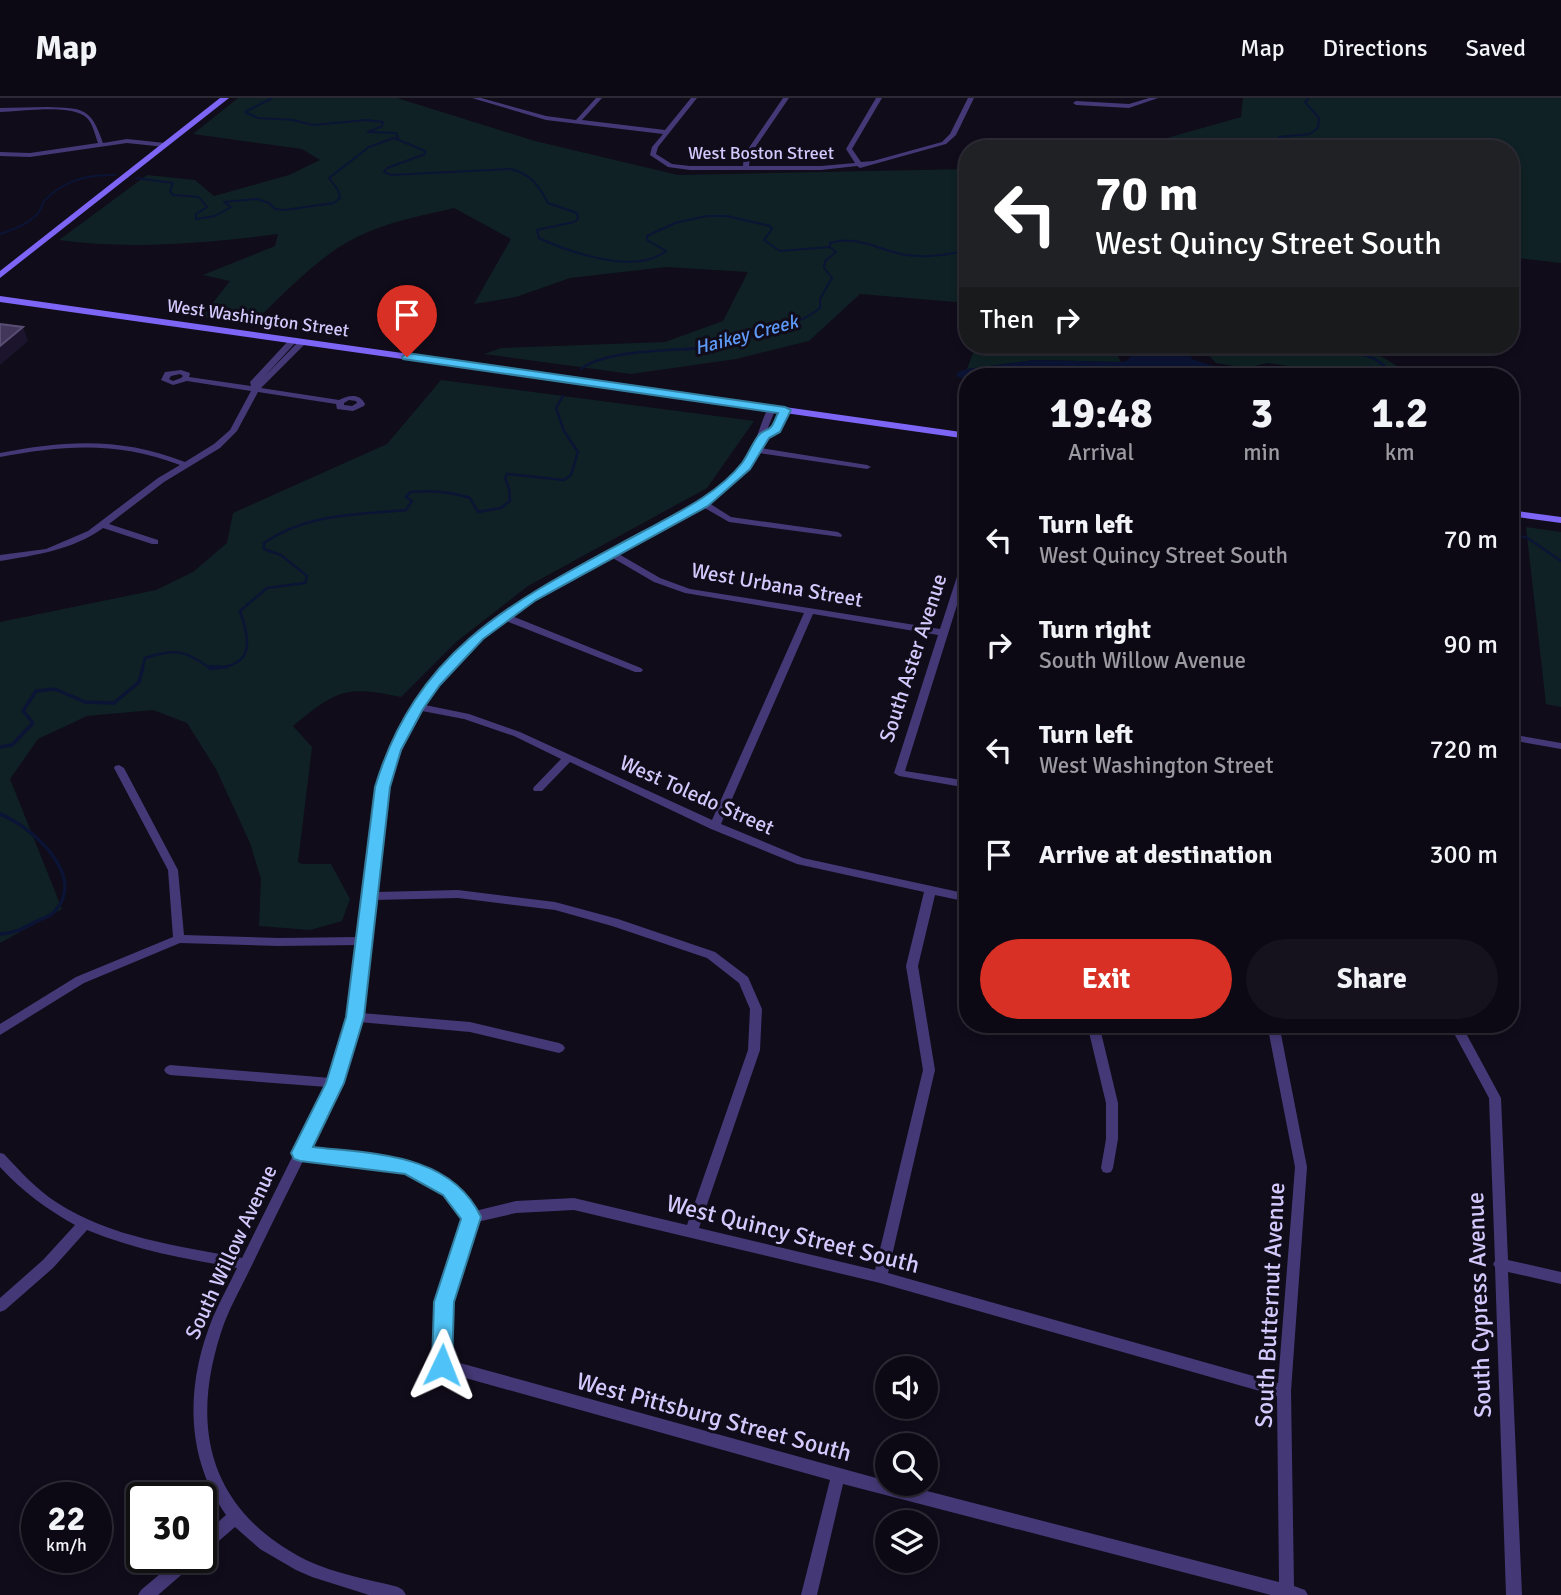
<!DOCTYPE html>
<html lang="en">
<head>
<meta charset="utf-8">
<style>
	:root { --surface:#0c0914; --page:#15121d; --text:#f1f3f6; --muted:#9a9aa0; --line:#2c2a34; --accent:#d93025 }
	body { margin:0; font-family:Signika,sans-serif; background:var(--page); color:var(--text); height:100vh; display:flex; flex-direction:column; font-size:26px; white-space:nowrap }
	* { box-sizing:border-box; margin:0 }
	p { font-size:23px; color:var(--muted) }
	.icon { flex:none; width:38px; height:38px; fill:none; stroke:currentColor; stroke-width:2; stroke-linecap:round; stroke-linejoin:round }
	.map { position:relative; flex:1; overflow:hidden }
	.side { position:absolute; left:959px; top:270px; width:560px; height:665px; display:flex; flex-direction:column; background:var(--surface); border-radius:28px; box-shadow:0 4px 10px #0003,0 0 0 2px var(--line) }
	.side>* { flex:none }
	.top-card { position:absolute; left:959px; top:42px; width:560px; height:214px; border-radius:28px; box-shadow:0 4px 10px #0003,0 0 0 2px var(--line); background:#202124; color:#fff; overflow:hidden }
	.controls { position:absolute; left:875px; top:1258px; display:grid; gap:14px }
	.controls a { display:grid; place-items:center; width:63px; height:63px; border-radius:50%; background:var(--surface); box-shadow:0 4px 10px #0003,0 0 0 2px var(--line); font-size:35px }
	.speed { position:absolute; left:21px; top:1384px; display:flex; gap:14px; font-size:35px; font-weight:700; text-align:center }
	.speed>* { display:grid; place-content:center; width:91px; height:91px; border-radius:50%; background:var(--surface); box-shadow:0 4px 10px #0003,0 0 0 2px var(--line); line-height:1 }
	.speed small { font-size:18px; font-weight:400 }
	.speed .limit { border:4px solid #111; border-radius:10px; background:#fff; color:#111 }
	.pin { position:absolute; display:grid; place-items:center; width:60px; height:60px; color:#fff; margin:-72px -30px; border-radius:50% 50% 50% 0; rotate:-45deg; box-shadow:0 0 7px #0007 }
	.pin .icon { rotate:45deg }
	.me { position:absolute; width:77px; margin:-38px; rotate:2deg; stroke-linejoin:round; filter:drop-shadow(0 0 5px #0008) }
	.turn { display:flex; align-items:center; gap:24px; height:147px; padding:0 21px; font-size:32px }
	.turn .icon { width:91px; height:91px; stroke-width:2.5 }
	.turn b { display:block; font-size:49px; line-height:60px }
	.then { display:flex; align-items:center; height:66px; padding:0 21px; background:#0003; gap:14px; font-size:26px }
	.eta { display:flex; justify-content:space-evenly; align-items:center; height:119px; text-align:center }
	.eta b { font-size:42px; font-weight:700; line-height:49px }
	.button { display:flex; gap:14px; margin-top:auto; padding:14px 21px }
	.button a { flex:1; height:80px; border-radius:42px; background:var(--accent); color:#fff; font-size:28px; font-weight:700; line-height:80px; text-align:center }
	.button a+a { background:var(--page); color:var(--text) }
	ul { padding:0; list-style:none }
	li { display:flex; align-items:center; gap:21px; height:105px; padding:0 21px }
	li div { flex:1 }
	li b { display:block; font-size:26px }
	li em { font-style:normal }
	header { display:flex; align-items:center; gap:42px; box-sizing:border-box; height:98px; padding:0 35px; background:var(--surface); border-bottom:2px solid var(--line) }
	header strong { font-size:33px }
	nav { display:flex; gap:38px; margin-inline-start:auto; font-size:24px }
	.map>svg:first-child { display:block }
</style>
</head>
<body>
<header>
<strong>Map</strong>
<nav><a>Map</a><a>Directions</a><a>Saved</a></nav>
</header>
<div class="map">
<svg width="1561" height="1497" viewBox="0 0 1561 1497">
	<rect width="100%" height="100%" fill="#100c1a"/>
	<g fill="#0f2124">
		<path d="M238,0H397L535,43L678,77L968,71V205L860,196L809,243L736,261L631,276L484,256L501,250L665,244L723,223L748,174L666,169L570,180L516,199L474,206L511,141L454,110C421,118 386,124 355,140C316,160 284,196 252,226L202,219L230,183L203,177L275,148L278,136C207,145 130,152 59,142L147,77L195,82L214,98L289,77L320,62L302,51L193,36Z"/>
		<path d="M1243,0H1561V165L1510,159V51H999L1004,40L1153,44L1241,19Z"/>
		<path d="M976,247H1061L1118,258L1121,264L1035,262L967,271Z"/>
		<path d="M1199,247H1351L1379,257L1413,278H1364L1267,265L1247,270L1216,265Z"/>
		<path d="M441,282L754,323L707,390L528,488L456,544L401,599C346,587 336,592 293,628L312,649L298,764L302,766H331L350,801L342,823L310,832L259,828L261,781L250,745L216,671L187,625L153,612L87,618L38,641L10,681L62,811L0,845V524L156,492L193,474L227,445L233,415L387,346Z"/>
		<path d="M1526,429L1561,434V609L1546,606Z"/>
	</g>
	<path fill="#0b1434" d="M1136,247H1185L1192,261L1217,269L1233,278H1078L1055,272L1030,276H979L965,281L956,278L958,274L967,271L1035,262L1121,264L1128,262Z"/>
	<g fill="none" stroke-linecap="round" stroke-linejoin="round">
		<g stroke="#0b1434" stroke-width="2">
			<path d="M272,0L245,14L258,20L293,22L313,27L366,22L383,24L382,28L368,34L396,35L398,40"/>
			<path d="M1275,51L1279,39L1310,36L1318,30L1319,20L1305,4L1309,0"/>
			<path d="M136,80L173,85L170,93L173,97L199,99L207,109L196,116V121L215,118L231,109L224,104L257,101L269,105L275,111L285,112L334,105L340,100L338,92L329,80L369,49L394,40L425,53V56L387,70L384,74L391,77L510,71C530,75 539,88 548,105L577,115L578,121L574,124L537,132L539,140C571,155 636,177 666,153L647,142V138L675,125L707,118H727L770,128L772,131L764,142L780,153L830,149"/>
			<path d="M0,136C13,132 29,126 38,115C42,111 41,107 45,102C64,82 89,76 115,77"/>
			<path d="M1285,247L1299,250L1313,247"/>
			<path d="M1337,247L1350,252"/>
			<path d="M684,252C720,248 792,233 820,210V201L832,180L824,170L825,163L836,154L830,149V145C857,136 880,153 906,157C927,160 948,157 968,152"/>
		</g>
		<g stroke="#0b1434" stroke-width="2.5">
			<path d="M1345,250L1375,261L1394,275L1392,278"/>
			<path d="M581,271C606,252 667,253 699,250"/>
			<path d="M1510,438L1526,439L1561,463"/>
			<path d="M142,571L145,560C176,550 185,552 211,571C253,568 252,547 240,513L267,490L305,485L307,478L281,457L264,451V445C307,415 356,417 406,412L412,403L406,399L410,394C431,392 450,393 470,400L478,414L501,410L510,403L509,390L505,380L507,376L564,382L571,377L578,354L564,333L556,310L563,298"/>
		</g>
		<g stroke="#0b1434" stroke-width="3.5">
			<path d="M209,569H227"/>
			<path d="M0,649L12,647L33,625L23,613L36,593L55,591L85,604L114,605L139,584L143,569"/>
			<path d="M0,716C31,728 89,779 54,814C49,819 41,821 35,824C24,830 14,836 0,836"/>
		</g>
		<g fill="#443976" fill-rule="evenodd">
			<path d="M472,0H481L546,18L576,22L596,0H602L582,22L665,32L691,0H697L658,49L656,56L672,66L690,68H743L744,57L783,0H789L750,57L749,68H821L855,65L846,51L876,0H882L852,51L861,64L873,63L942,44L950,36L968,0H974L956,37L946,46L860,70L857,68L821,72H690L668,69L650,57L652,49L663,36L546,22Z"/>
			<path d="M1149,0H1158L1129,10L1076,7L1073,5L1076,3L1129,6Z"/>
			<path d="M47,9C84,10 91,10 103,45L127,41L165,45L168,47L165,49L127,45L30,59L0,58V54L30,55L98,45C95,37 93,26 87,20C71,5 21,14 0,14V10Z"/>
			<path d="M290,241L297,243L263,280L300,242L307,244L261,290L339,302C348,297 360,295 365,306L364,308L353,313L337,311L336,306L258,294L237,333L220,350L164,384L109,426L158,442V446H152L103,430C73,452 36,457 0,463V457L46,451L88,433L158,380L180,367C118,343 63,347 0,359V355C66,342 122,339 185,364L214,346L230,332L251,293L187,283L173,287L161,282L165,274L181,272L190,275L189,279L251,288L250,284ZM180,276L183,278L181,280L173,283L169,281L171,278ZM349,302L356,303L357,305L352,308L344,307V305Z"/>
			<path d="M769,308H772L776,310L767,332L773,330L782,310H788L789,312L779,333L765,339L761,350L867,367L871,369L867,371L759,355L740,380L709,405L731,419L838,434L842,437L841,439L729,424L703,409L617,455L660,480L690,491L940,531L964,457L968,454V472L905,673L968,683V690L899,678L894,675L938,537L813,516L721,726L803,760L968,796V804L935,797L918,868L935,972L888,1175L1278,1285L1295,1069L1267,926H1279L1307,1069L1291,1293L1294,1488L1305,1492L1308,1497H1271L843,1386L817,1497H801L830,1382L437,1272L435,1267L437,1204L465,1120L446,1095L406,1073L304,1061C286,1097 268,1134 250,1171C242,1188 232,1205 225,1223C188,1325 206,1411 306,1462C335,1476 368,1481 398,1489L403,1492L406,1497H369L312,1479L296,1472L260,1451L235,1429L206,1454L201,1456V1439L226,1417C184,1357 186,1285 213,1219C220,1203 229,1187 237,1170C186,1161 135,1152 87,1132L53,1170L5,1212L0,1214V1200L43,1162L75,1127C45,1110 23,1094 0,1069V1055L4,1056C21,1074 36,1091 56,1104C111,1140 179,1148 242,1160L327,989L170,977L166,975L164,972L166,969L170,967L331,980L349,919L358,847L278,848L180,845L84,885L0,937V926L76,879L173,839L168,772L114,670L115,668L119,667L124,670L178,772L184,837L278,840L359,839L378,689L397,640L413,611L412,609L414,607L416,606C436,572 468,543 499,519L500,516H504C547,484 595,460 642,435C678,416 717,399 743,366C756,349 759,327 769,308ZM611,459L654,484L685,495L804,515L712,722L520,634L469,616L425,607C444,574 476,546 506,523L635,574H641L643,572L641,570L512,518L563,485ZM422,613L464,621L514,638L561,661L534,689L533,691L534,693H542L570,664L711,731L797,766L924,794L906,868L923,972L875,1172L699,1130L760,952L762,911L748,879L715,854L618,821L555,804L458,792L376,794L388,689L407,640ZM458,800L555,812L612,828L707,860L739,885L750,911L748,952L687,1127L574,1100L516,1103L475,1113L454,1087L412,1064L309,1051L341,985L359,924L470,934L559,955L563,953L565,950L563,947L559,945L470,924L361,915L375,802ZM574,1112L880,1185L1277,1298L1279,1484L900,1386H887V1383L449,1262L451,1204L477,1124L516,1115Z"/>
			<path d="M1510,636L1561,645V651L1510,642Z"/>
			<path d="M1087,926H1099L1118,1005V1041L1113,1070L1111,1074L1107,1075L1103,1074L1101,1070L1106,1041V1005Z"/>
			<path d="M1449,926H1461L1501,1000L1508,1162L1561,1174V1186L1508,1174L1522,1497H1506L1495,1169L1493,1166L1495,1163L1489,1000Z"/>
			<path d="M179,1460H197L195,1465L158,1497H138L141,1492Z"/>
		</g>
		<g fill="#7d65f5" fill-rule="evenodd">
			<path d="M220,0H229L0,180V173Z"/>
			<path d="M0,198L968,335V341L0,204Z"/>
			<path d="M1510,412L1561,419V425L1510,418Z"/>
		</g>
	</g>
	<path fill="#1c142d" d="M23,229L28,243L0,267V248Z"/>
	<path fill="#42375b" stroke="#594e74" stroke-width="2" d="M0,226L23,229L0,248Z"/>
	<path fill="#4fc3f7" stroke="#337fa1" stroke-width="2" d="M407,255L785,309L791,312L780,334L769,340L750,371L708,408L536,502L483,541L440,587L423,611L401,652L390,689L364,919L344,985L313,1049C373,1056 451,1055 481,1119L454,1204L452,1267L449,1274L442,1277L435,1274L432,1267L434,1204L461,1121L443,1097L405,1076L300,1063L294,1061L291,1055L326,985L346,919L375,689C418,546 520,500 642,434C675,416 718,396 742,365C748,357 752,346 758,338C761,333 767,333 771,329C774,326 776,319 778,315L403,261L402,259Z"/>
	<g text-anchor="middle" stroke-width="6" stroke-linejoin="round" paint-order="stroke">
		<g font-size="18" fill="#d5c8fc" stroke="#100c1a">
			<text x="761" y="61">West Boston Street</text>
			<text transform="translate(258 220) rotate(8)" y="6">West Washington Street</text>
		</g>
		<g font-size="19" font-style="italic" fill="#5d99f5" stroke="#100c1a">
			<text transform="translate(746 236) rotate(-15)" y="7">Haikey Creek</text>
		</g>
		<g font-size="21" fill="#d5c8fc" stroke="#100c1a">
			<text transform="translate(777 487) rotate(10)" y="7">West Urbana Street</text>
			<text transform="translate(913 560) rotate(-72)" y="7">South Aster Avenue</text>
			<text transform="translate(697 697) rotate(24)" y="7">West Toledo Street</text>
			<text transform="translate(231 1154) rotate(-65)" y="7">South Willow Avenue</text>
		</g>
		<g font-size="24" fill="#d5c8fc" stroke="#100c1a">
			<text transform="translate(793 1136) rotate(14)" y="8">West Quincy Street South</text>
			<text transform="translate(1270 1207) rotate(-87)" y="8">South Butternut Avenue</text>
			<text transform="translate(1479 1207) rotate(-92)" y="8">South Cypress Avenue</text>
			<text transform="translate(714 1319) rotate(15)" y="8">West Pittsburg Street South</text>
		</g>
	</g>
</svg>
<div class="controls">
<a><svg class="icon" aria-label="sound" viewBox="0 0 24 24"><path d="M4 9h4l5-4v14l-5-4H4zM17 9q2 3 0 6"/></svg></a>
<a><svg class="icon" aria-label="search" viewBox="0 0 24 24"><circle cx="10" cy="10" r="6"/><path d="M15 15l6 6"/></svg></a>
<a><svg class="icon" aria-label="layers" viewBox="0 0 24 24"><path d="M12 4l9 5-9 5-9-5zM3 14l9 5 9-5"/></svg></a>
</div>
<div class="speed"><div>22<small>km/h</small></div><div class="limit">30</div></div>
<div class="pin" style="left:407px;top:259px;background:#d93025"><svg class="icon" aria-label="arrive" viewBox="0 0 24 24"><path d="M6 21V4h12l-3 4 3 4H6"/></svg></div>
<svg class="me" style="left:442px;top:1267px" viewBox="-20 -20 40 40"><path d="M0-17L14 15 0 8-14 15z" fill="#4fc3f7" stroke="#fff" stroke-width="4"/></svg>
<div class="top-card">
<div class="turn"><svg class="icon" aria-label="left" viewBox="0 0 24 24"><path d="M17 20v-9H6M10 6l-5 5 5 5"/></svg><div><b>70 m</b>West Quincy Street South</div></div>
<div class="then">Then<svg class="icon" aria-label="right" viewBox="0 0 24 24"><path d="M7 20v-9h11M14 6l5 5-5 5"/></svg></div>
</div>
<section class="side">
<div class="eta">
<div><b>19:48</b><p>Arrival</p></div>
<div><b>3</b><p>min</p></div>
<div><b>1.2</b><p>km</p></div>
</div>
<ul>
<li><svg class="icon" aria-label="left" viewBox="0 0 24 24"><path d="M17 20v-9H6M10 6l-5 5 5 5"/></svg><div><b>Turn left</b><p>West Quincy Street South</p></div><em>70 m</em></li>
<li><svg class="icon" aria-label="right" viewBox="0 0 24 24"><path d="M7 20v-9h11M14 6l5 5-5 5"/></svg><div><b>Turn right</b><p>South Willow Avenue</p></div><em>90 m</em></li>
<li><svg class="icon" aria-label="left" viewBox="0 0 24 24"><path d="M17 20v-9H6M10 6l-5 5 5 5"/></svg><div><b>Turn left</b><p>West Washington Street</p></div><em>720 m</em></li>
<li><svg class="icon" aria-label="arrive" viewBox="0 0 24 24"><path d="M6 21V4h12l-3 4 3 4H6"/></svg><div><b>Arrive at destination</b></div><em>300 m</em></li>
</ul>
<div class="button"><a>Exit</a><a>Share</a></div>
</section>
</div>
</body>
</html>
